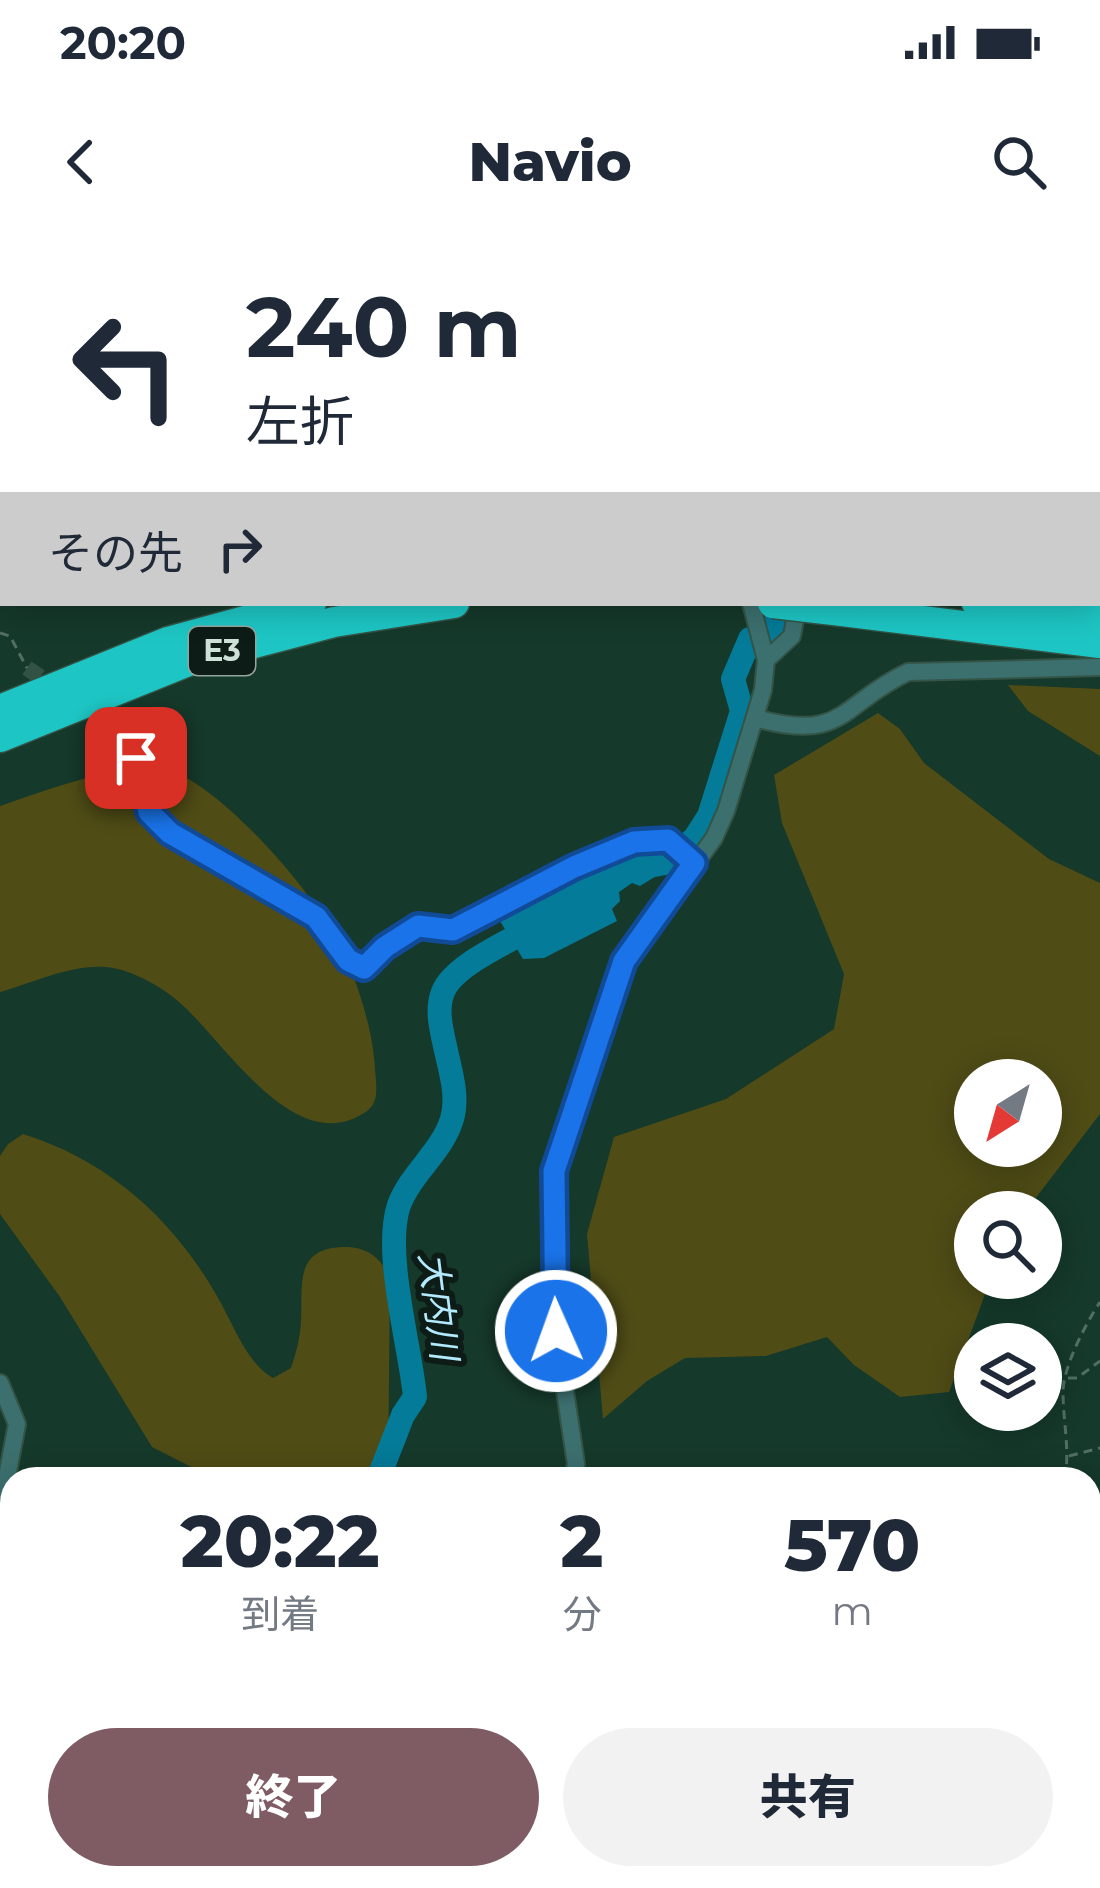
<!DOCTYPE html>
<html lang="ja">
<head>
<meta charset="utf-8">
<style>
	:root { --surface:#fff; --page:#f2f2f3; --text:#1f2937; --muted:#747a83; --accent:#7f5c64 }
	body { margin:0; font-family:Montserrat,"Noto Sans JP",sans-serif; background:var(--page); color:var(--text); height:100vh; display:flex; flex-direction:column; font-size:45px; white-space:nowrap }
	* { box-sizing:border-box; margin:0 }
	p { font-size:39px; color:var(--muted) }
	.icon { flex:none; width:66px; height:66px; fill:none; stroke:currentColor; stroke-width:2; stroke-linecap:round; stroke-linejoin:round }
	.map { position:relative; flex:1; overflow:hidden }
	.drawer { position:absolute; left:0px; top:1227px; width:1101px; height:423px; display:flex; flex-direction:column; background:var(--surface); border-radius:36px 36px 0 0; box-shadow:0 6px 30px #0003 }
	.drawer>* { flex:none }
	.top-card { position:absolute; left:0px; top:0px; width:1101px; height:366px; box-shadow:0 6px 30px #0003; background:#fff; color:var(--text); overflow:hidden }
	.needle { width:78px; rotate:217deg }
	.controls { position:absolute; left:954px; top:819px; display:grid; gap:24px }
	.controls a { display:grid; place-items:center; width:108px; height:108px; border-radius:50%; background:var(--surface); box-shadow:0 6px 30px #0003; font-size:60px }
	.pin { position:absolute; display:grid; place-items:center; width:102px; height:102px; color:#fff; margin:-51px; border-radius:24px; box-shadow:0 6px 18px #0006 }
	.me { position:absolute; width:132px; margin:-66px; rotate:358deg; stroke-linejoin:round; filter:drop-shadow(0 0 9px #0008) }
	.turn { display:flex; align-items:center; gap:42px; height:252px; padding:0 48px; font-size:54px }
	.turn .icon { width:156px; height:156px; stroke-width:2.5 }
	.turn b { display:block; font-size:84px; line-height:102px }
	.then { display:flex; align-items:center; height:114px; padding:0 48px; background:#0003; gap:24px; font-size:45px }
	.eta { display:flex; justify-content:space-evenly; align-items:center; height:204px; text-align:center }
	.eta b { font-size:72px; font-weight:800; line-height:84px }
	.primary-button { display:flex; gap:24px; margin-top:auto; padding:24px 48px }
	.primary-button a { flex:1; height:138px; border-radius:72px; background:var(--accent); color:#fff; font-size:48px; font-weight:800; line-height:138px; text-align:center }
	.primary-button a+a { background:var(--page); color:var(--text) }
	.status { display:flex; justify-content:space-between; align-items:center; height:84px; padding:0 60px; background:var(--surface); direction:ltr }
	.status svg { height:33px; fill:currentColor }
	header { display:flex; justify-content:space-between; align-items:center; height:156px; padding:0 48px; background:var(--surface); font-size:54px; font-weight:800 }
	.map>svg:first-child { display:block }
</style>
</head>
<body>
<div class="status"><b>20:20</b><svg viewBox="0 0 49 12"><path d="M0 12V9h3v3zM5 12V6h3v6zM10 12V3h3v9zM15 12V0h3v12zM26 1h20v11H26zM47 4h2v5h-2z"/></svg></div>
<header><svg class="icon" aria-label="back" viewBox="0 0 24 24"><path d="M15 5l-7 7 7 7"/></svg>Navio<svg class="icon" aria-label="search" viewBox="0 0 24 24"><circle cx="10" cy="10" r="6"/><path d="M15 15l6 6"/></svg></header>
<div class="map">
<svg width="1100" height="1648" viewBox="0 0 1100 1648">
	<rect width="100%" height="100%" fill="#15392a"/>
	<g fill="#4f4c16" fill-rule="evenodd">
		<path d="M1008,445L1100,449V516L1028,471Z"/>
		<path d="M878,473L900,489L924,523L1049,619L1100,643V874L1025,972H975V1038H991L949,1152L900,1157L854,1125L827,1097L766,1116L685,1118L647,1141L603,1179L587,994L614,897L726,859L834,789L844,734L782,583L774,535ZM975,840H1041V906H975Z"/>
		<path d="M157,526C214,537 303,641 332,691C354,728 373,787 375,829C376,844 380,862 367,871C295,922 224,800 179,762C161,746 130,729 106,727C72,724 32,743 0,752V566C52,548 101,530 157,526Z"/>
		<path d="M23,894C109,921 173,979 217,1056C233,1083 246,1123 273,1138L291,1128C296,1114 300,1097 301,1082C303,1045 293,1007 346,1007C367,1007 380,1018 390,1036L388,1239H215L152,1207L60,1057L0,974V916L8,904Z"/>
	</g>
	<path fill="#047b98" d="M661,604L664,618L671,627L640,646L632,643L619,652L620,661L612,669L617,681L544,718L523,719L500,681L515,662L612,613L638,612Z"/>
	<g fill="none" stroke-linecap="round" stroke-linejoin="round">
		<g stroke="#047b98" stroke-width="24">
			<path d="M638,628L665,623L695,598L709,576L742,471L733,439L750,399C769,392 780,384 783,363"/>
			<path d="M378,1239L403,1175L415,1157C410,1105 383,1012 399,965C411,933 442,912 452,879C458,858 452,837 447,815C443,796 435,771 443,752C453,725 515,698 540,684"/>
			<path d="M464,1638V1648"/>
		</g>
		<path stroke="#315244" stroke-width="16" stroke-dasharray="16 8" stroke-linecap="butt" d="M27,428L57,449"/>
		<g stroke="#335446" stroke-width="20">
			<g id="street">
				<path d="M577,0L579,3"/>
				<path d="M1098,320H1100"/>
				<path d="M766,420L792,396L798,363"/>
				<path d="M755,478C845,503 840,464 908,432L1100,427"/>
				<path d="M107,484C151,515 126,537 149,572C177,615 271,643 314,675C334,691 339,716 364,728L385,707L418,686L453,690L574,627L634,602L668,600L676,604L694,624"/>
				<path d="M0,1143L17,1184L6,1242L12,1293"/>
				<path d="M573,1239L576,1224L556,1091L554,931L624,721L714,598L726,571L763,450L766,420L751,363"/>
				<path d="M610,1638L616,1648"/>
				<path d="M0,1645L3,1648"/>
				<path d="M368,1648V1638"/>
			</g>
		</g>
		<g stroke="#335446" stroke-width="33">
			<g id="highway">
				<path d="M977,363L1100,375"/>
				<path d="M842,371L1100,403"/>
				<path d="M0,470L168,402L311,363"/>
				<path d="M0,497L193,419L334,382L454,363"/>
			</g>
		</g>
		<g stroke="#516f62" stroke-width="3" stroke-dasharray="9 6" stroke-linecap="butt">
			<path d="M0,393L10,396L27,428"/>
			<path d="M1068,1138H1077L1100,1121"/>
			<path d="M1069,1216L1100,1208"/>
			<path d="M1065,1239C1070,1209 1063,1181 1063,1152C1063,1127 1086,1083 1100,1062"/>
			<path d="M0,1520L12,1498"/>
			<path d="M556,1648L557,1638"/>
			<path d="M819,1648L822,1638"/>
		</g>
		<use href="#street" stroke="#3c706f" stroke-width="16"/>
		<use href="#highway" stroke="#1dc6c4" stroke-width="30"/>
		<g stroke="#335446" stroke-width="33" stroke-linecap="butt">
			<path id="highway-bridge" d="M773,363L842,371"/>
		</g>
		<use href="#highway-bridge" stroke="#1dc6c4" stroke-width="30"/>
	</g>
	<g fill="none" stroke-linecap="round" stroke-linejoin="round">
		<g stroke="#114b97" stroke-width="30">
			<path id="route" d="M136,518L149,572L170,593L316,677L348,720L364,728L385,707L418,686L453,690L574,627L634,602L668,600L694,623L624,721L554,931L556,1091"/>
		</g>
		<use href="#route" stroke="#1a73e8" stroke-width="21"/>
	</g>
	<g text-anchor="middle" stroke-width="12" stroke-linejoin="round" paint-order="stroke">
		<rect fill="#0d1c16" stroke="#94a69e" stroke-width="3" x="189" y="387" width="66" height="48" rx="9"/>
		<g font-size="30" font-weight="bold" fill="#cee1d8">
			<text x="222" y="421">E3</text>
		</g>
		<g font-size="36" font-style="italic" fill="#b3eafe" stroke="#0d1c16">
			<text transform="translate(439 1066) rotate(83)" y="13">大内川</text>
		</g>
	</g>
</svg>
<div class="controls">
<a><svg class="needle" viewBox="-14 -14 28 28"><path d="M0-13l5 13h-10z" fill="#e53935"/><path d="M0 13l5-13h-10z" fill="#747a83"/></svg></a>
<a><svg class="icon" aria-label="search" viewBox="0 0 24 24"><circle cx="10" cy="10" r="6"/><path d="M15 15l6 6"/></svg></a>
<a><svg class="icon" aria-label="layers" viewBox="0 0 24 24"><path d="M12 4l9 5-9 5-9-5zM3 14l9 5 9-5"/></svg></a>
</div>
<div class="pin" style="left:136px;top:518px;background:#d93025"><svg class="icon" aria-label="arrive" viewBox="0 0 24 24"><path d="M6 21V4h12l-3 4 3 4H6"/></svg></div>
<svg class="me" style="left:556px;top:1091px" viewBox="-20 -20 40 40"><circle r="17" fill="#1a73e8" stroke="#fff" stroke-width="3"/><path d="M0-11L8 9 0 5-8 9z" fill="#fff"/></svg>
<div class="top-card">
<div class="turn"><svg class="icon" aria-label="left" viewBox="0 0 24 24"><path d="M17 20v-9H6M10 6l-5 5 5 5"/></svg><div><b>240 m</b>左折</div></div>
<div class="then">その先<svg class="icon" aria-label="right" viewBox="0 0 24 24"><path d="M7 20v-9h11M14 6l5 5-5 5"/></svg></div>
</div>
<section class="drawer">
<div class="eta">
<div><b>20:22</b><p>到着</p></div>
<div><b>2</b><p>分</p></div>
<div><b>570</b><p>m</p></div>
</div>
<div class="primary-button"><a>終了</a><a>共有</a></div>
</section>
</div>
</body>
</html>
